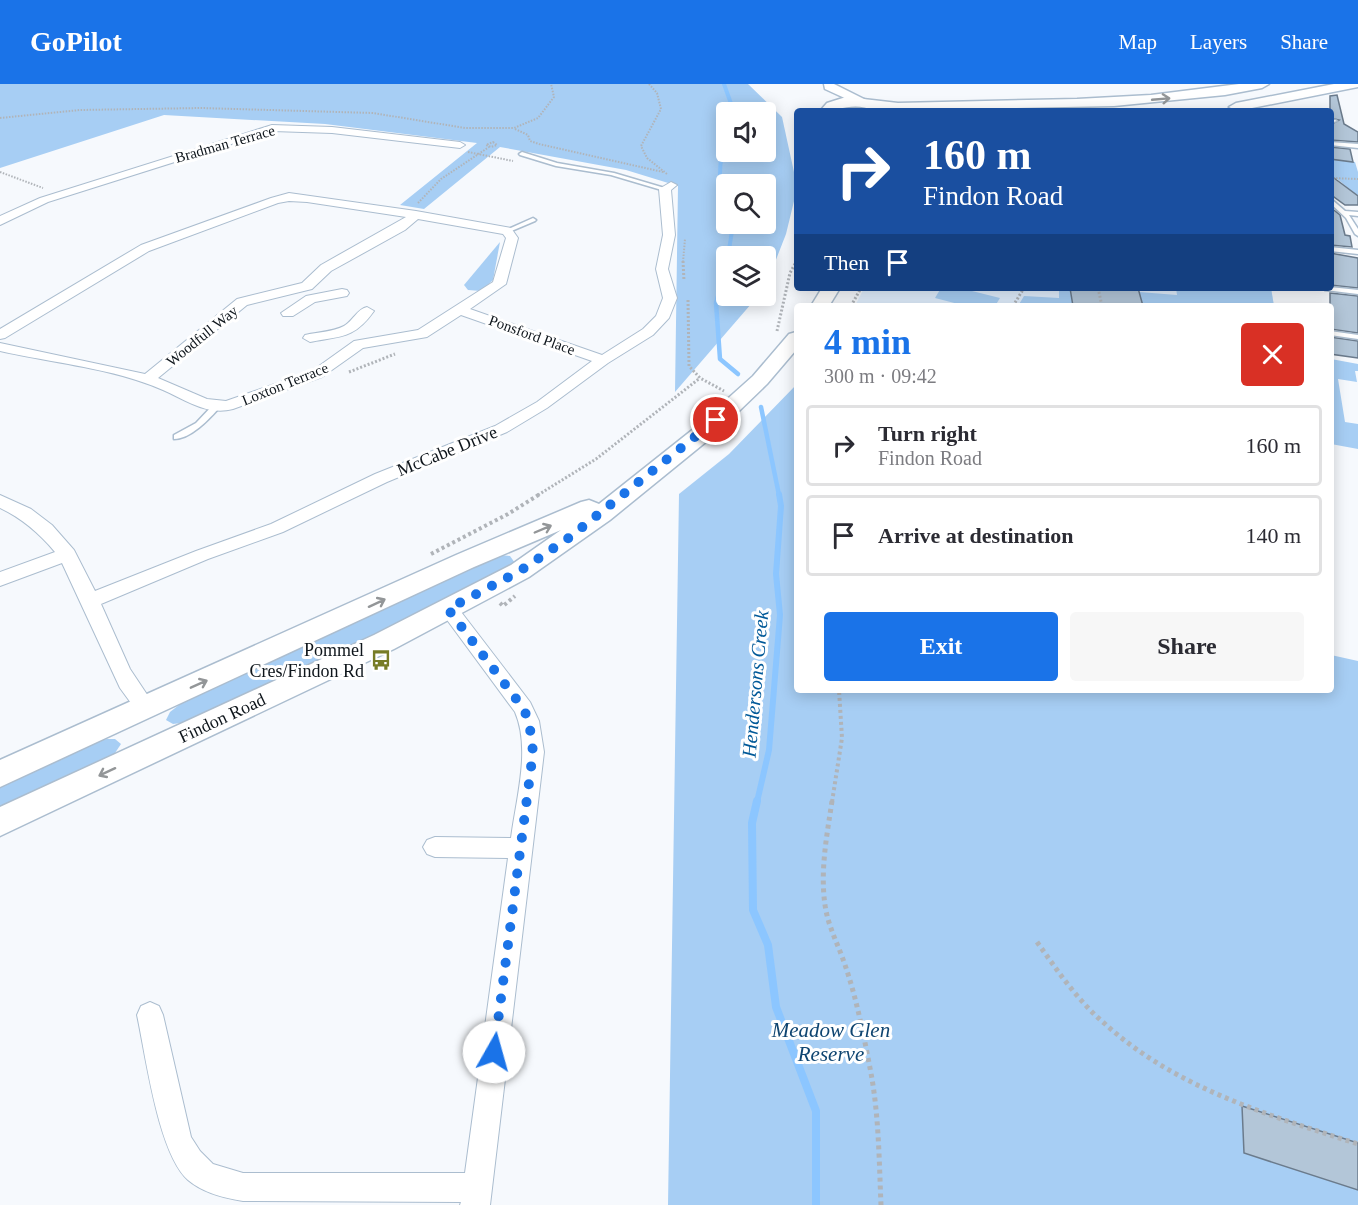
<!DOCTYPE html>
<html lang="en">
<head>
<meta charset="utf-8">
<style>
	:root { --surface:#fff; --page:#f7f7f7; --text:#2b2b33; --muted:#7c7c81; --line:#e1e1e2; --accent:#1a73e8 }
	body { margin:0; font-family:Georgia,serif; background:var(--page); color:var(--text); height:100vh; display:flex; flex-direction:column; font-size:22px; white-space:nowrap }
	* { box-sizing:border-box; margin:0 }
	p { font-size:20px; color:var(--muted) }
	.icon { flex:none; width:33px; height:33px; fill:none; stroke:currentColor; stroke-width:2; stroke-linecap:round; stroke-linejoin:round }
	.map { position:relative; flex:1; overflow:hidden }
	.drawer { position:absolute; left:794px; top:219px; width:540px; height:390px; display:flex; flex-direction:column; background:var(--surface); border-radius:6px; box-shadow:0 3px 15px #0003 }
	.drawer>* { flex:none }
	.guide { position:absolute; left:794px; top:24px; width:540px; height:183px; border-radius:6px; box-shadow:0 3px 15px #0003; background:#1a4fa0; color:#fff; overflow:hidden }
	.fabs { position:absolute; left:716px; top:18px; display:grid; gap:12px }
	.fabs a { display:grid; place-items:center; width:60px; height:60px; border-radius:6px; background:var(--surface); box-shadow:0 3px 15px #0003; font-size:30px }
	.pin { position:absolute; display:grid; place-items:center; width:51px; height:51px; color:#fff; margin:-26px; border:3px solid #fff; border-radius:50%; box-shadow:0 2px 6px #0007 }
	.me { position:absolute; width:66px; margin:-33px; rotate:7deg; stroke-linejoin:round; filter:drop-shadow(0 0 4px #0008) }
	.turn { display:flex; align-items:center; gap:21px; height:126px; padding:0 30px; font-size:27px }
	.turn .icon { width:78px; height:78px; stroke-width:2.5 }
	.turn b { display:block; font-size:42px; line-height:51px }
	.then { display:flex; align-items:center; height:57px; padding:0 30px; background:#0003; gap:12px; font-size:22px }
	.round { display:grid; place-items:center; flex:none; width:63px; height:63px; border-radius:6px; background:var(--page) }
	.head { display:flex; align-items:center; justify-content:space-between; height:102px; padding:0 30px }
	h1 { font-size:36px; font-weight:700; line-height:45px; color:var(--accent) }
	.button { display:flex; gap:12px; margin-top:auto; padding:12px 30px }
	.button a { flex:1; height:69px; border-radius:6px; background:var(--accent); color:#fff; font-size:24px; font-weight:700; line-height:69px; text-align:center }
	.button a+a { background:var(--page); color:var(--text) }
	ul { padding:0; list-style:none }
	li { display:flex; align-items:center; gap:18px; height:81px; margin:0 12px 9px; padding:0 18px; border:3px solid var(--line); border-radius:6px }
	li div { flex:1 }
	li b { display:block; font-size:22px }
	li em { font-style:normal }
	header { display:flex; align-items:center; gap:36px; box-sizing:border-box; height:84px; padding:0 30px; background:var(--accent); color:#fff }
	header strong { font-size:28px }
	nav { display:flex; gap:33px; margin-inline-start:auto; font-size:21px }
	.map>svg:first-child { display:block }
</style>
</head>
<body>
<header>
<strong>GoPilot</strong>
<nav><a>Map</a><a>Layers</a><a>Share</a></nav>
</header>
<div class="map">
<svg width="1358" height="1121" viewBox="0 0 1358 1121">
	<rect width="100%" height="100%" fill="#f6f9fd"/>
	<path fill="#e0eefd" d="M864,204H1271L1274,222H855Z"/>
	<g fill="#a7cef4" fill-rule="evenodd">
		<path d="M0,0H748L782,33L794,88L795,113L786,150L765,204V172H726V212H758L675,308L678,102L626,86L500,63L424,125L400,121L477,59L325,40L164,31L0,84ZM726,28H765V68H726ZM726,100H765V140H726Z"/>
		<path d="M1331,75L1355,78L1358,88V112L1336,94H1331Z"/>
		<path d="M500,158L493,196L481,207L468,206L464,201Z"/>
		<path d="M941,204H960L1000,214L995,222H966L935,214Z"/>
		<path d="M1059,204H1088L1093,207L1070,205L1073,222H1018L1024,212L1059,214Z"/>
		<path d="M1176,204H1271L1274,222H1143L1139,208L1177,211Z"/>
		<path d="M1331,275L1358,280V287H1355L1357,298L1338,295L1345,338L1358,340V365L1331,360Z"/>
		<path d="M796,301V606H1330L1331,571L1358,577V1121H668L679,410L729,370Z"/>
		<path d="M501,471L510,472L515,479L453,517L181,639L173,640L166,636L170,628L193,610L325,548Z"/>
		<path d="M107,655H115L121,660L115,669L102,680L0,731V695L84,660Z"/>
	</g>
	<g fill="none" stroke-linecap="round" stroke-linejoin="round">
		<g stroke="#8cc6ff" stroke-width="4">
			<path d="M724,0L734,28"/>
			<path d="M726,57C717,80 719,104 726,127"/>
			<path d="M728,172L732,147L730,140"/>
		</g>
		<g stroke="#8cc6ff" stroke-width="4.5">
			<path d="M726,186L716,219L720,275L738,290"/>
			<path d="M761,323L779,411"/>
		</g>
		<path stroke="#8cc6ff" stroke-width="6" d="M757,718L769,666L780,531L776,490L781,422L779,410"/>
		<path stroke="#8cc6ff" stroke-width="8" d="M757,717L752,739L753,826L768,861L776,923L816,1027V1121"/>
	</g>
	<g fill="#b3c6d8" stroke="#6b7b8c" stroke-width="1.5">
		<path d="M1337,11L1344,40L1358,48V58L1330,56V41L1339,36L1330,34V12Z"/>
		<path d="M1330,63L1350,65L1353,78L1330,75Z"/>
		<path d="M1330,91L1358,112V121H1345L1330,110Z"/>
		<path d="M1330,123L1340,131L1345,151L1350,152L1352,163L1330,161Z"/>
		<path d="M1330,169L1358,174V204L1330,201Z"/>
		<path d="M1070,204H1138L1143,222H1073Z"/>
		<path d="M1330,209L1358,212V249L1330,245Z"/>
		<path d="M1330,253L1358,257V274L1330,270Z"/>
		<path d="M1242,1022L1358,1059V1106L1244,1069Z"/>
	</g>
	<g fill="none" stroke-linecap="round" stroke-linejoin="round">
		<g stroke="#abbdcf" stroke-width="3">
			<g id="service">
				<path d="M1330,36H1335L1337,37L1330,39Z"/>
				<path d="M1330,58L1358,60V64L1330,61Z"/>
				<path d="M522,68L557,79L614,89L668,105L665,107L611,91L556,82L520,71L519,70Z"/>
				<path d="M1330,114L1345,127L1358,128V132L1349,131L1358,145V152L1355,150L1346,134L1330,119Z"/>
				<path d="M533,134L536,136L535,137L509,148L504,147Z"/>
				<path d="M1330,163L1358,166V170L1330,167Z"/>
				<path d="M1330,203L1358,206V210L1325,206L1322,204H1330Z"/>
				<path d="M1330,247L1358,251V255L1330,251Z"/>
				<path d="M213,321H219L220,323C209,335 191,355 174,355V351L196,339Z"/>
			</g>
		</g>
		<g stroke="#abbdcf" stroke-width="2">
			<g id="minor">
				<path d="M272,41L332,43L460,58L465,61L460,64L332,49L273,47L48,118L0,141V132L40,114Z"/>
				<path d="M671,98L677,101L671,106L675,151L668,185L677,214L669,234L653,251L608,279L547,324L507,348L387,398L283,448L208,475L101,520L130,585L156,624L153,630L146,632L139,630L120,604L62,479L0,502V488L55,468C39,449 23,435 0,424V411L31,425L52,441L74,466L95,507L196,467L271,440L375,390L495,342L537,318L592,277L461,231L427,253L363,264L322,293L233,325C207,332 186,316 163,306C113,284 53,279 0,267V259L145,290L237,215L302,199L321,181L406,133L307,118L289,117L278,119L149,167L5,254L0,255V245L141,161L271,114L289,109L416,127L511,144L518,154L506,200L470,225L602,271L643,245L656,232L663,214L656,185L663,151L659,105ZM418,135L503,150L506,154L493,198L418,246L354,257L312,287L226,317L207,315L158,294L247,221L312,205L331,187L405,146Z"/>
				<path d="M342,205L347,206L349,209L347,212L315,218L293,232H283L281,229L306,212Z"/>
				<path d="M367,223L374,227C354,255 341,252 310,258L303,254L305,251C317,248 333,248 344,242C353,237 357,225 367,223Z"/>
				<path d="M448,518L455,520L530,618L539,637L544,668L490,1121H460L461,1118L243,1117C224,1114 203,1109 188,1096C158,1069 146,972 137,931L141,922L150,918L159,922L163,931L191,1053L200,1067L213,1080L243,1089H465L508,774L435,773L427,770L423,763L427,756L435,753L511,754C516,715 531,665 515,628L439,525L441,520Z"/>
			</g>
		</g>
		<g stroke="#abbdcf" stroke-width="3">
			<path id="tertiary" d="M824,0H834L872,19L866,23L862,22L825,5Z"/>
		</g>
		<g stroke="#abbdcf" stroke-width="3">
			<g id="secondary">
				<path d="M1239,0H1269L1262,4L1225,11L1114,22L874,27C854,17 840,27 820,27L827,19L846,13L898,19L1077,15L1151,11Z"/>
				<path d="M1334,0H1358V3L1237,27L1229,23L1236,19Z"/>
				<path d="M822,204H840L829,222H811Z"/>
				<path d="M796,248V266L767,300L712,353L610,436L529,493L394,565L0,752V723L374,551L511,481L561,446L474,483L0,703V676L456,471L581,418L589,416L599,420L696,343L753,292L789,250Z"/>
			</g>
		</g>
		<g stroke="#b0b4b9" stroke-width="2" stroke-dasharray="1.5 1.5" stroke-linecap="butt">
			<path d="M649,0L657,9L661,25L641,62L647,74L667,90"/>
			<path d="M0,34L80,26L201,24L373,29L465,44H514L538,34L554,13L551,0"/>
			<path d="M515,45L528,51L530,57L539,60L663,88"/>
			<path d="M493,58L497,61L491,63L486,61Z"/>
			<path d="M468,68L513,77"/>
			<path d="M0,88L43,104"/>
			<path d="M1330,94L1358,95"/>
			<path d="M418,119L441,95L489,63"/>
			<path d="M683,178L685,155"/>
		</g>
		<g stroke="#b0b4b9" stroke-width="3" stroke-dasharray="2 2" stroke-linecap="butt">
			<path d="M683,177L684,197"/>
			<path d="M1098,204L1102,222"/>
			<path d="M688,216L689,282L700,294L724,307"/>
			<path d="M851,222L861,204"/>
			<path d="M1013,222L1024,204"/>
			<path d="M777,247L790,189L796,178"/>
			<path d="M349,288L395,270"/>
			<path d="M538,411L596,375L700,294"/>
		</g>
		<g stroke="#b0b4b9" stroke-width="4" stroke-dasharray="3 3" stroke-linecap="butt">
			<path d="M431,470L508,430L540,410"/>
			<path d="M500,519L503,522L515,512"/>
			<path d="M832,718L842,654L839,606"/>
		</g>
		<g stroke="#b0b4b9" stroke-width="5" stroke-dasharray="4 4" stroke-linecap="butt">
			<path d="M832,717C827,751 820,786 825,821C828,842 837,858 844,878C856,912 863,948 870,984C879,1029 879,1076 881,1121"/>
			<path d="M1037,858C1057,886 1077,916 1104,939C1175,1004 1268,1031 1358,1060"/>
		</g>
		<use href="#service" fill="#fff" fill-rule="evenodd"/>
		<use href="#minor" fill="#fff" fill-rule="evenodd"/>
		<use href="#tertiary" fill="#fff" fill-rule="evenodd"/>
		<use href="#secondary" fill="#fff" fill-rule="evenodd"/>
	</g>
	<defs><path id="oneway-shaft" d="M-6 0H5M1.5-3L5.5 0L1.5 3" fill="none" stroke-width="1.6" stroke-linecap="round" stroke-linejoin="round" transform="scale(1.5)"/></defs>
	<g stroke="#939698">
		<use href="#oneway-shaft" transform="translate(1161 15) rotate(-5)"/>
		<use href="#oneway-shaft" transform="translate(543 445) rotate(-23)"/>
		<use href="#oneway-shaft" transform="translate(377 519) rotate(-25)"/>
		<use href="#oneway-shaft" transform="translate(199 600) rotate(-24)"/>
		<use href="#oneway-shaft" transform="translate(107 688) rotate(155)"/>
	</g>
	<g fill="none" stroke-linecap="round" stroke-linejoin="round">
		<path stroke="#1a73e8" stroke-width="10" stroke-dasharray="0 18" d="M494,968L533,668L529,637L523,624L448,525L520,487L570,453L716,336"/>
	</g>
	<defs>
		<g id="bus-bare" transform="scale(1.62)"><path d="M-5-6H5V4H4V6H2V4H-2V6H-4V4H-5ZM-3.5-4V0h7V-4ZM-3.5 1.2v1.5H-2V1.2ZM2 1.2v1.5H3.5V1.2Z" fill="#777c26" stroke="#fff" stroke-width="2.5" paint-order="stroke"/></g>
	</defs>
	<g fill-rule="evenodd">
		<use href="#bus-bare" x="381" y="576"/>
	</g>
	<g text-anchor="middle" stroke-width="6" stroke-linejoin="round" paint-order="stroke">
		<g font-size="15" fill="#0e151b" stroke="#fff">
			<text transform="translate(225 60) rotate(-16)" y="5">Bradman Terrace</text>
			<text transform="translate(532 251) rotate(20)" y="5">Ponsford Place</text>
			<text transform="translate(202 252) rotate(-39)" y="5">Woodfull Way</text>
			<text transform="translate(285 300) rotate(-22)" y="5">Loxton Terrace</text>
		</g>
		<g font-size="18" fill="#0e151b" stroke="#fff">
			<text transform="translate(447 367) rotate(-22)" y="6">McCabe Drive</text>
			<text transform="translate(222 634) rotate(-25)" y="6">Findon Road</text>
		</g>
		<g font-size="18" fill="#0e151b" stroke="#fff" text-anchor="end">
			<text x="364" y="572">Pommel<tspan x="364" dy="21">Cres/Findon Rd</tspan></text>
		</g>
		<g font-size="20" font-style="italic" fill="#005998" stroke="#fff">
			<text transform="translate(755 600) rotate(-85)" y="7">Hendersons Creek</text>
		</g>
		<g font-size="21" font-style="italic" fill="#0f4571" stroke="#fff">
			<text x="831" y="953">Meadow Glen<tspan x="831" dy="24">Reserve</tspan></text>
		</g>
	</g>
</svg>
<div class="fabs">
<a><svg class="icon" aria-label="sound" viewBox="0 0 24 24"><path d="M4 9h4l5-4v14l-5-4H4zM17 9q2 3 0 6"/></svg></a>
<a><svg class="icon" aria-label="search" viewBox="0 0 24 24"><circle cx="10" cy="10" r="6"/><path d="M15 15l6 6"/></svg></a>
<a><svg class="icon" aria-label="layers" viewBox="0 0 24 24"><path d="M12 4l9 5-9 5-9-5zM3 14l9 5 9-5"/></svg></a>
</div>
<div class="pin" style="left:716px;top:336px;background:#d93025"><svg class="icon" aria-label="arrive" viewBox="0 0 24 24"><path d="M6 21V4h12l-3 4 3 4H6"/></svg></div>
<svg class="me" style="left:494px;top:968px" viewBox="-20 -20 40 40"><circle r="19" fill="#fff"/><path d="M0-13L10 11 0 6-10 11z" fill="#1a73e8"/></svg>
<div class="guide">
<div class="turn"><svg class="icon" aria-label="right" viewBox="0 0 24 24"><path d="M7 20v-9h11M14 6l5 5-5 5"/></svg><div><b>160 m</b>Findon Road</div></div>
<div class="then">Then<svg class="icon" aria-label="arrive" viewBox="0 0 24 24"><path d="M6 21V4h12l-3 4 3 4H6"/></svg></div>
</div>
<section class="drawer">
<div class="head"><div><h1>4 min</h1><p>300 m · 09:42</p></div><a class="round" style="background:#d93025;color:#fff"><svg class="icon" aria-label="close" viewBox="0 0 24 24"><path d="M6 6l12 12M18 6L6 18"/></svg></a></div>
<ul>
<li><svg class="icon" aria-label="right" viewBox="0 0 24 24"><path d="M7 20v-9h11M14 6l5 5-5 5"/></svg><div><b>Turn right</b><p>Findon Road</p></div><em>160 m</em></li>
<li><svg class="icon" aria-label="arrive" viewBox="0 0 24 24"><path d="M6 21V4h12l-3 4 3 4H6"/></svg><div><b>Arrive at destination</b></div><em>140 m</em></li>
</ul>
<div class="button"><a>Exit</a><a>Share</a></div>
</section>
</div>
</body>
</html>
